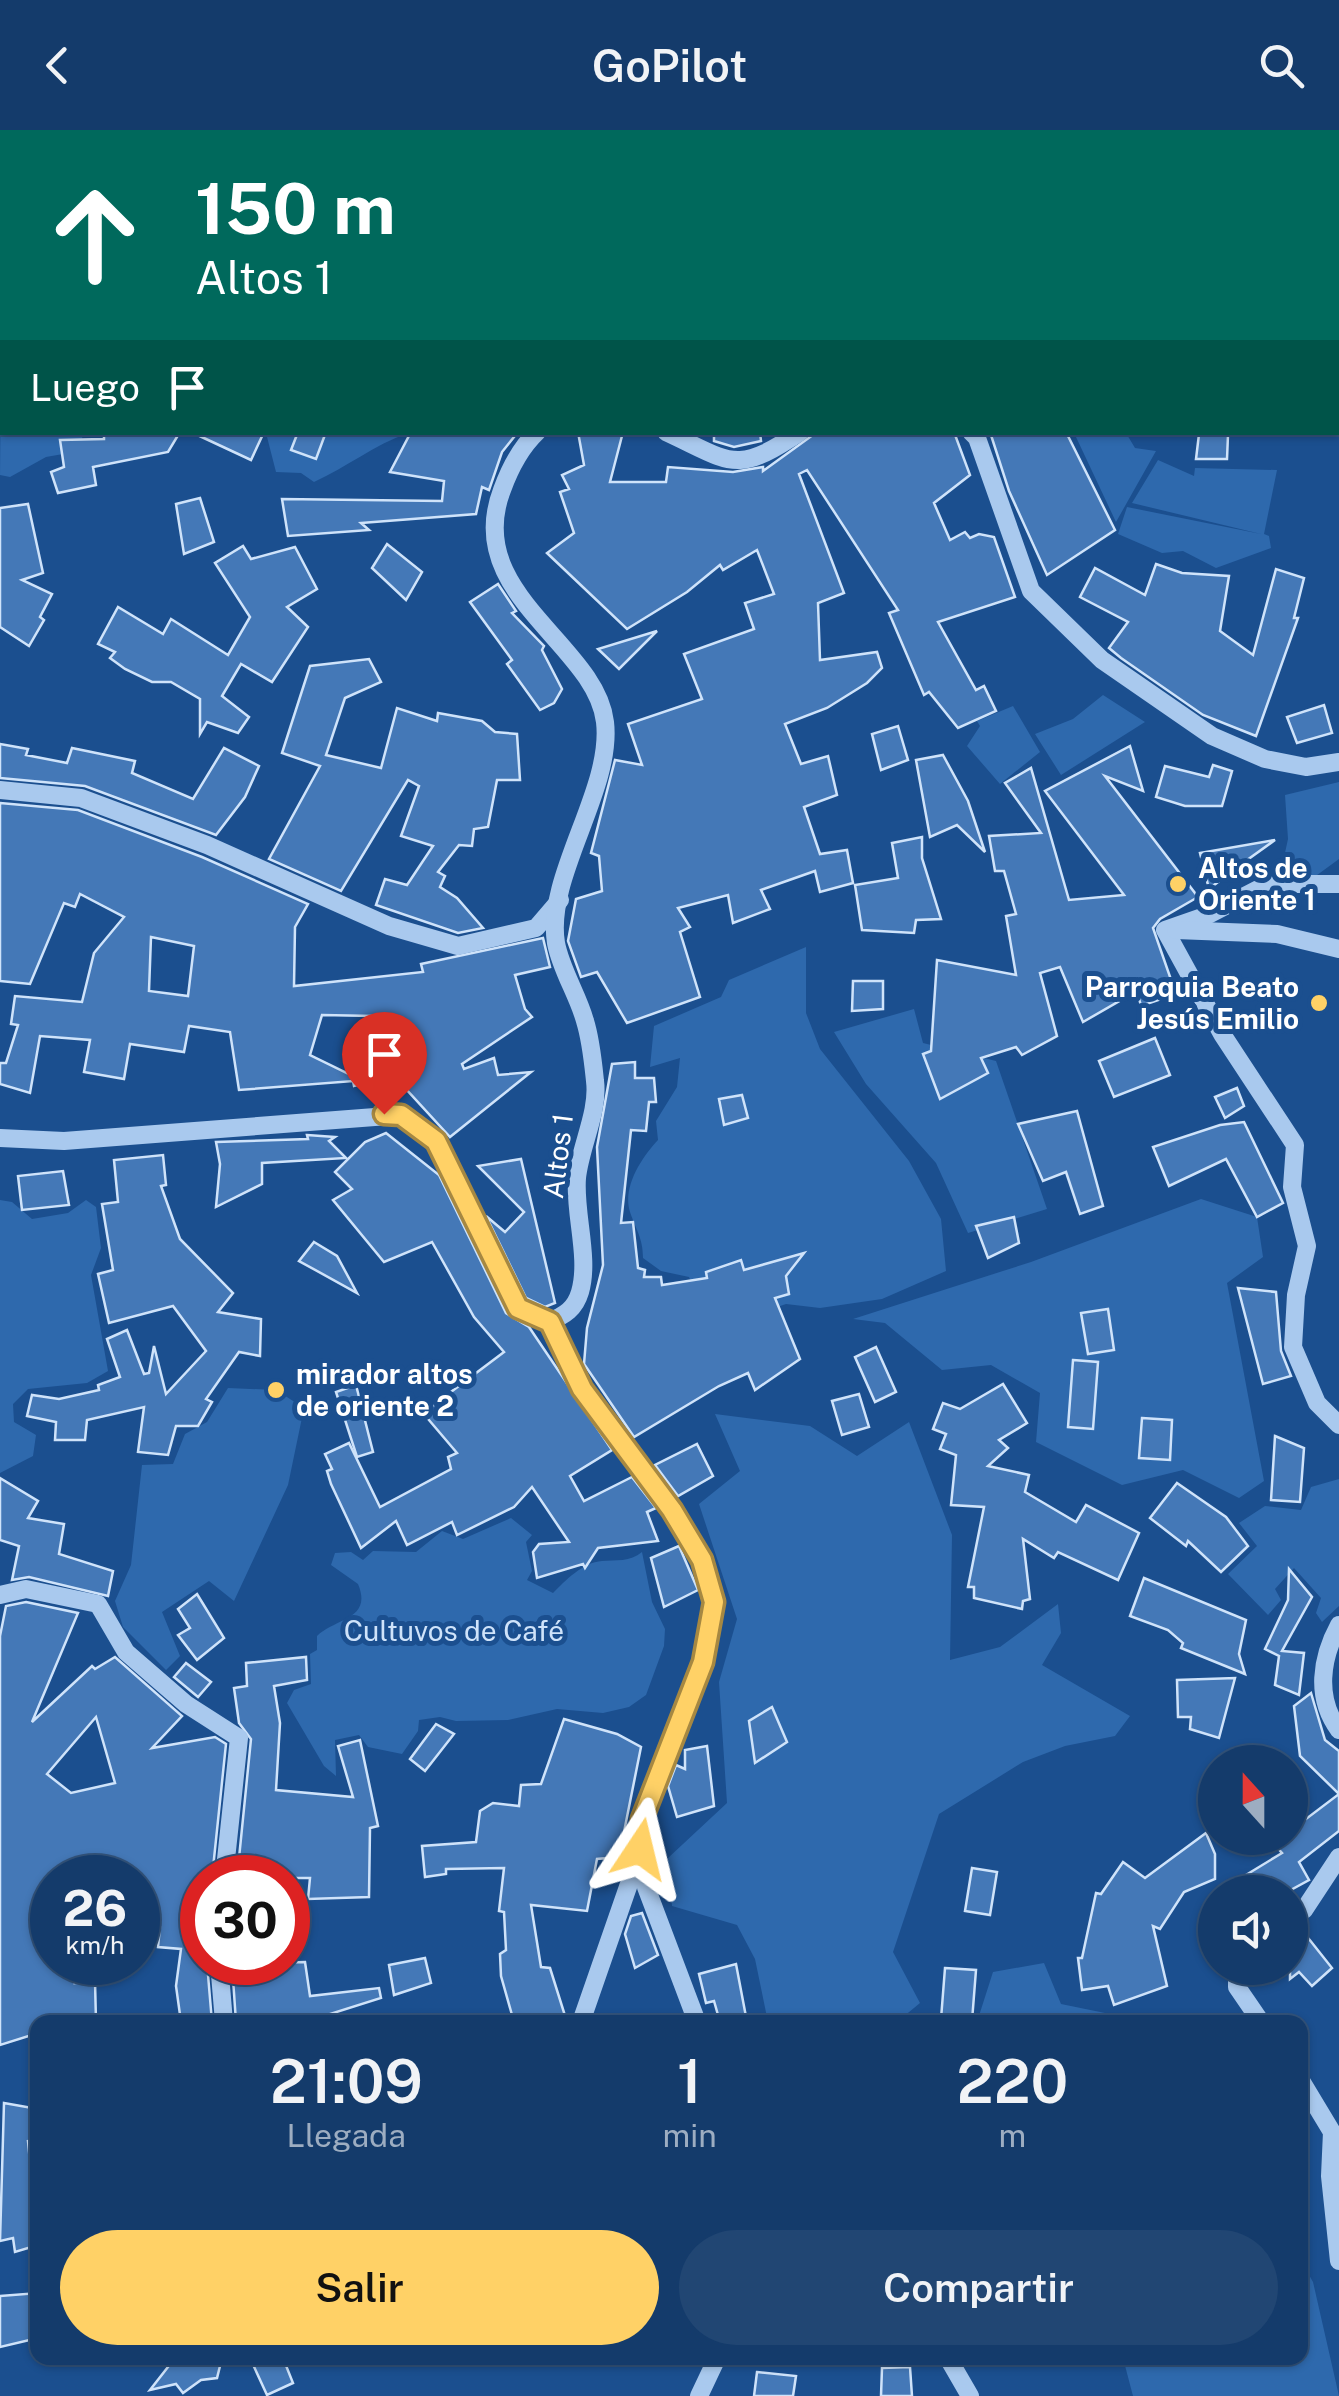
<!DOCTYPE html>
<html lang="es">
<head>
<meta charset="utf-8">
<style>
	:root { --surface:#143b6b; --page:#214673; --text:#f1f3f6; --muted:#9dadc1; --line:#33557e; --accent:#ffd166 }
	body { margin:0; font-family:"Public Sans",sans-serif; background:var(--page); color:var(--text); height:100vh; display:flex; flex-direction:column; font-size:38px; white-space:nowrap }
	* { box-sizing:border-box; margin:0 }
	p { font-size:32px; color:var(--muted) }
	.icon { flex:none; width:55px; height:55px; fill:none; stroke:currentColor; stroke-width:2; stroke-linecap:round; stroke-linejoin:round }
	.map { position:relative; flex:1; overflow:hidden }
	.drawer { position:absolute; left:30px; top:1885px; width:1278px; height:350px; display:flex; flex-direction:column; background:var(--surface); border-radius:20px; box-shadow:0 2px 8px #0004,0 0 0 2px var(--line) }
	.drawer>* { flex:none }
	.guide { position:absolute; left:0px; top:0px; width:1340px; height:305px; box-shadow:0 2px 8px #0004,0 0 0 2px var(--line); background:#00695c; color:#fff; overflow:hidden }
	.needle { width:65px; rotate:339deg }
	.tools { position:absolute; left:1198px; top:1615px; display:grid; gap:20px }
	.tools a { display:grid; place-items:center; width:110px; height:110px; border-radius:50%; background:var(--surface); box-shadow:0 2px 8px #0004,0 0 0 2px var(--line); font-size:50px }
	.speed { position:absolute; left:30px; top:1725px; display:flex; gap:20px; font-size:50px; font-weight:700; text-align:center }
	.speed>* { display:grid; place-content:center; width:130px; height:130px; border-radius:50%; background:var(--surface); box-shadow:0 2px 8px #0004,0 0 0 2px var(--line); line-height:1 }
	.speed small { font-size:25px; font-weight:400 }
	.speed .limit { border:15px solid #d22; background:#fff; color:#111 }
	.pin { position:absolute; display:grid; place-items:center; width:85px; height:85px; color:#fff; margin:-102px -42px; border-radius:50% 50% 50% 0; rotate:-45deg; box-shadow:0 0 10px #0007 }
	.pin .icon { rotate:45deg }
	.me { position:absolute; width:110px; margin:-55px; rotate:10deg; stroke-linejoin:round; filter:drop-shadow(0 0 8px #0008) }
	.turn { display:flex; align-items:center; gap:35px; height:210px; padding:0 30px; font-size:45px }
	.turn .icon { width:130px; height:130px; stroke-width:2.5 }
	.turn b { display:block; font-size:70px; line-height:85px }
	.then { display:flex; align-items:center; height:95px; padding:0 30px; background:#0003; gap:20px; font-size:38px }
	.eta { display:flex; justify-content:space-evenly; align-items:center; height:170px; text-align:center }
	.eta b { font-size:60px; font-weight:600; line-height:70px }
	.action { display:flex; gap:20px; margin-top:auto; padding:20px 30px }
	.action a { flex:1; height:115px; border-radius:60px; background:var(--accent); color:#111; font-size:40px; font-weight:600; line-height:115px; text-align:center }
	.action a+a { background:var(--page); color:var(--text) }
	header { display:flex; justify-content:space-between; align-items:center; height:130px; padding:0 30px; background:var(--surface); font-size:45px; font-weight:600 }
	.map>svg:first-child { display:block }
</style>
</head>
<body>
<header><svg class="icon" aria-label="back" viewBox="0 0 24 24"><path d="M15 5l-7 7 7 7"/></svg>GoPilot<svg class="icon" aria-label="search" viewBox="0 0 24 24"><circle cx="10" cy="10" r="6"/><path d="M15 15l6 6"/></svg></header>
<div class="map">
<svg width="1339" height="2266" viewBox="0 0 1339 2266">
	<rect width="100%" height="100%" fill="#1b4f8f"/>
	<g fill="#2e69ad">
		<path d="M2,129V302L83,303L80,321L46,327L10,347L0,345Z"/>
		<path d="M266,303H408C374,315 347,337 314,352L301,343L276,342Z"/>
		<path d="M1087,303H1126L1135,318L1156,321L1116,392L1076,307Z"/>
		<path d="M1158,330L1194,346L1195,338L1277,340L1264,404L1269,406L1271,418L1216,438L1183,421L1162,423L1118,404L1127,377L1261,404L1132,373Z"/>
		<path d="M1103,565L1145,592L1061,645L1035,604L1073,589Z"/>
		<path d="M1013,576L1040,622L1000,654L967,616L980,596L977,591Z"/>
		<path d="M1339,652V729L1313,748L1297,745L1283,732L1288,709L1285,665Z"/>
		<path d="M806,817V883L820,919L909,1031L941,1089L946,1141L882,1169L820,1178L786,1174L736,1191L697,1164L689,1147L661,1141L643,1128C643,1108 636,1100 630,1082C622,1057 642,1027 658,1010L656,991L677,957L680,928L650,937L654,896L721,867L729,850Z"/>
		<path d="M914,879L923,913L996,931L1047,1079L968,1103L936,1033L866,954L834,902Z"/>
		<path d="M1201,1069L1257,1087L1263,1127L1227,1153L1264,1351L1239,1368L1183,1340L1122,1355L1036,1312L1040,1263L991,1235L942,1240L885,1193L853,1189L1031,1132Z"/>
		<path d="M0,1070L12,1072L32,1089L68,1083L86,1070L96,1077L101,1118L91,1145L108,1241L87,1253L28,1259L13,1274L14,1292L36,1305L33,1326L0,1343Z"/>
		<path d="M228,1258L276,1260L304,1278L288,1355L234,1471L209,1451L162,1482L180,1526L166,1540L123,1497L115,1471L131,1435L142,1335L173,1334L185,1304L207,1292Z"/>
		<path d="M715,1284L810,1296L857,1326L909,1292L952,1405L950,1530L1000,1517L1058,1474L1061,1503L1042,1535L1130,1586L1115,1606L1065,1616L1023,1632L939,1684L893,1822L920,1873L897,1892H768L755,1829L737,1795L672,1776L668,1728L727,1673L719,1552L737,1489L699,1374L740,1341Z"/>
		<path d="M1339,1349V1476L1322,1492L1316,1483L1321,1468L1294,1438L1275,1459L1281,1470L1268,1485L1228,1444L1257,1416L1239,1393L1265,1376L1301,1380L1311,1357Z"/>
		<path d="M511,1388L532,1405L526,1412L532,1441L527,1450L553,1463C565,1451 583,1432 602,1431C616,1430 630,1432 642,1422L652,1472L665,1499L664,1516L646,1565L629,1577L603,1583L557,1579L508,1590L456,1591L440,1587L419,1590L418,1601L402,1624L368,1617L359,1605L335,1610L336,1646L324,1636L287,1573L294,1560L311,1554L310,1524L317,1520V1506C335,1488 373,1490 358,1454L331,1435L335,1423L351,1422L363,1430L373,1421L416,1422L442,1401L463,1409Z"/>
		<path d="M1044,1833L1061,1874L1149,1892H977L993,1842Z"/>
		<path d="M1300,2129L1313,2152L1339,2266H1133L1123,2228H1300Z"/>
	</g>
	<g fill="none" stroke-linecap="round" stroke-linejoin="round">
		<g stroke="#9cc4f0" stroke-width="8">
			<path d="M1258,0L1260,2"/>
			<path d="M1338,99L1339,101"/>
		</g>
	</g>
	<g fill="#4478b7" stroke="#cfe3fa" stroke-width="2.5" fill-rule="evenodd">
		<path d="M104,302H180L168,322L93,337L96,355L58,363L51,342L64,337L60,310L104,309Z"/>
		<path d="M191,302H264L251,330Z"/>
		<path d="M298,302H326L316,329L291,320Z"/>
		<path d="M411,302H518L502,322L489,360L482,357L476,384L361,393L369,400L288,406L282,369L442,371L444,351L390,342Z"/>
		<path d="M578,302H623L610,352H666L668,337L733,342L763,337V341L817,302H954L970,345L934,373L950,410L965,402L970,408L979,404L994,407L1015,467L938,492L976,560L984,556L996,581L958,598L929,562L924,565L889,483L898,480L807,340L799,344L844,463L818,473L820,530L877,522L882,538L867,553L827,578L785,594L801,634L828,626L837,665L804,677L820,724L847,720L853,753L820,762L815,741L761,760L770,779L733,793L728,765L678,778L690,797L680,802L700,867L627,893L597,842L581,847L568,811L576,769L602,761L599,726L591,723L615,630L642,635L628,594L702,569L684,524L754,499L745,473L774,464L757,420L723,440L720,435L687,462L627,499L547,423L574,403L560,362L569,359L562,345L584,335Z"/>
		<path d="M714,302H760L761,311L734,317L714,311Z"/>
		<path d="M990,302H1066L1115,400L1047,445L1009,361Z"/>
		<path d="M1199,304L1228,305L1227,329H1196Z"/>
		<path d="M200,368L214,412L184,424L176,374Z"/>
		<path d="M28,374L43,443L22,450L52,464L40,487L44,490L29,516L0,497V378Z"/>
		<path d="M387,414L422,442L406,470L372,438Z"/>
		<path d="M243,416L251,429L295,417L317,459L287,477L308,497L272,552L241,534L222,566L249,587L238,603L207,592L200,604V569L171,552H152L125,539L110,528L115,522L98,514L118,477L163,504L171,489L228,525L250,487L215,433Z"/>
		<path d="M1156,434L1182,443L1229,446L1220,501L1253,525L1276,439L1304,448L1294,488H1298L1256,606L1203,585L1121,528L1109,518L1128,492L1080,467L1095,438L1145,465Z"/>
		<path d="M498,454L516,481L512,483L544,516L542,520L562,559L554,573L540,580L507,534L512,530L470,472Z"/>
		<path d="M657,501L619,539L598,519Z"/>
		<path d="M369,529L381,552L345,568L326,625L381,638L397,578L437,591L438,583L482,591L495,602L517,604L520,650H497L488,697L474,699L472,716L459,715L438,742L445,746L440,757L457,768L483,798L458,803L376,775L385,749L407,755L433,716L401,706L419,656L408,650L341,761L269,729L320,636L282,623L310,536Z"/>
		<path d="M1324,575L1332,603L1297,613L1287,587Z"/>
		<path d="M898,596L908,630L881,640L872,604Z"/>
		<path d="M0,614L28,619L26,625L67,633L72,618L135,631L132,643L193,669L224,618L259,636L245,667L216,705L85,656L0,648Z"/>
		<path d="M1130,616L1143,661L1105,646L1198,767L1160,789L1153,798L1176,864L1141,876L1137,861L1083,892L1060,837L1040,843L1057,906L1022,925L1016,917L981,928L988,943L940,969L923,924L931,921L937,830L1016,845L1006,786L1016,784L1004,741H995L989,706L1041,703L1005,653L1031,638L1069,770L1124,765L1045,661Z"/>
		<path d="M943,625L968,671L985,722L957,695L930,707L916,630Z"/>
		<path d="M1213,635L1232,641L1222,676H1185L1156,667L1165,636L1209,647Z"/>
		<path d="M0,673L78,680L202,727L308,774L295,797L294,856L423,842L421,834L543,808L550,837L515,845L525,879L532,887L462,934L464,939L494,928L498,945L531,942L450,1007L393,945L354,956L353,951L239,960L230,902L189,896L184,922L130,914L124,949L84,942L90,910L40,906L30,963L0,954V933H6L18,895L11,894L15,866L82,872L94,823L124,787L80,764L75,777L64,773L30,854L0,851ZM151,807L194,816L188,866L149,861ZM322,885L373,886L386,925L348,936L351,945L310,925Z"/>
		<path d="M922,707V728L941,789L916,790L914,803L862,800L855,755L898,748L892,713Z"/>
		<path d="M1275,710L1236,738L1209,759L1200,723Z"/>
		<path d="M853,851H883V879L852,881Z"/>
		<path d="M1155,908L1170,945L1114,967L1099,931Z"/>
		<path d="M635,932V948H654L656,972H649L646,1001L631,1000L621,1093L633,1092L638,1138L645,1140L644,1147H661L662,1155L707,1148L706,1142L741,1130L744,1140L804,1123L786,1146L789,1164L775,1168L800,1229L755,1260L748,1243L719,1256L634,1307L584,1234L587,1198L603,1135L597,1017L612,934Z"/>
		<path d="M1237,958L1244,976L1225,988L1215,967Z"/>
		<path d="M742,965L748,988L724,995L719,969Z"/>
		<path d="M1077,981L1103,1076L1080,1084L1066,1042L1043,1051L1018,994Z"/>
		<path d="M1244,992L1283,1073L1257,1087L1226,1029L1169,1056L1153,1017L1220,995Z"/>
		<path d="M386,1003L439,1045L506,1183L529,1197L612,1320L570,1346L584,1371L632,1347L656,1378L647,1382L658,1411L598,1418L585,1438L583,1434L537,1448L533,1422L539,1414L569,1412L532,1357L514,1377L457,1405L452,1392L407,1415L396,1391L361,1418L331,1354L327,1341L332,1339L325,1324L349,1313L380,1377L451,1339L448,1327L457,1323L423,1283L504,1222L474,1187L432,1112L384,1132L333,1070L352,1059L335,1042L365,1012Z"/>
		<path d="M307,1005L335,1007L329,1011L346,1028L262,1033V1054L216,1077L220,1034L216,1012L308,1009Z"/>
		<path d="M163,1025L166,1055L161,1056L180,1109L233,1163L218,1182L261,1189L260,1226L239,1222L206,1269L212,1272L198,1296H176L168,1325L138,1322L144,1277L87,1290L85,1310H55L56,1292L27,1286L32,1265L59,1269L99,1260L98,1255L120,1247L107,1209L127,1200L144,1244L149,1243L154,1216L166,1264L206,1221L173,1176L109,1193L98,1144L113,1140L102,1074L118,1072L114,1030Z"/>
		<path d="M521,1029L555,1173L545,1177L526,1168L486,1086L505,1102L524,1082L478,1036Z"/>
		<path d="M63,1041L69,1075L22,1080L18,1046Z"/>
		<path d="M1014,1087L1019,1113L988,1128L976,1096Z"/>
		<path d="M314,1112L337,1126L357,1163L299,1131Z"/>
		<path d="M1238,1158L1276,1162L1281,1221L1291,1246L1263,1254Z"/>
		<path d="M1108,1179L1114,1220L1088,1224L1081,1183Z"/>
		<path d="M876,1217L896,1262L875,1272L855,1227Z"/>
		<path d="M1073,1230L1098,1232L1093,1299L1068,1297Z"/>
		<path d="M1003,1254L1027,1293L999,1310L1008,1318L988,1336L1029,1345L1025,1362L1076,1392L1086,1375L1139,1403L1118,1450L1058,1422L1054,1428L1023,1409L1030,1469L1023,1471L1022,1479L974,1468V1457H968L984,1377L951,1375L956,1325L940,1319L946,1304L933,1299L943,1273L960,1279Z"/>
		<path d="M356,1255L373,1322L357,1327L336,1262Z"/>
		<path d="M859,1264L869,1297L842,1305L832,1271Z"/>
		<path d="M1142,1288L1172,1290L1170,1330L1139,1328Z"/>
		<path d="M1275,1306L1304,1318L1300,1372L1271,1370Z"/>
		<path d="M697,1314L713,1346L678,1366L655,1335Z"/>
		<path d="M0,1348L38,1371L28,1388L64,1394L59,1424L113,1441L108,1466L29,1447L12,1450L19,1416L0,1410Z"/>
		<path d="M1177,1353L1226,1387L1248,1416L1221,1442L1188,1411L1186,1416L1150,1388Z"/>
		<path d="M679,1416L698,1460L664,1477L651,1428Z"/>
		<path d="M1289,1439L1312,1467L1282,1521L1304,1523L1299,1565L1275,1555L1279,1526L1265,1519L1288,1470Z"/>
		<path d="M1144,1448L1246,1490L1239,1524L1245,1544L1181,1518L1183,1513L1168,1500L1130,1486Z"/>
		<path d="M197,1464L224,1508L197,1530L178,1505L190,1498L178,1479Z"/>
		<path d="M26,1472L78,1483L32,1592L92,1536L95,1539L115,1527L182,1586L152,1618L215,1607L226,1614L212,1748H202V1833H207L212,1892H181L176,1856L181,1819L158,1817L160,1797L138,1788V1748H52V1832H81L75,1853L95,1851L96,1892H38V1903L0,1915V1506L6,1476ZM96,1587L115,1653L71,1663L47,1644Z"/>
		<path d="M306,1527L307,1550L274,1556L280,1593L276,1660L353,1667L338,1616L360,1610L378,1696L370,1698L369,1767L308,1769L310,1748H237L251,1609L239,1593L234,1558L247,1556L246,1533Z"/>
		<path d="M186,1533L211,1552L198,1567L174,1547Z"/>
		<path d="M1235,1548L1219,1608L1190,1599L1191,1587H1178L1177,1550Z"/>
		<path d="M1311,1563L1325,1610L1339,1621V1664L1300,1626L1294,1576Z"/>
		<path d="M772,1577L787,1612L755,1633L749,1591Z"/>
		<path d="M564,1589L617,1604L641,1617L619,1727L597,1729L587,1781L531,1775L541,1837L550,1838L567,1892H514L501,1846L500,1824L506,1820L504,1782L499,1781L504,1738L446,1739V1744L425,1747L422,1716L476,1712L480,1681L493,1673L519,1676L521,1655L541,1654Z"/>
		<path d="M436,1594L454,1604L425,1641L410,1629Z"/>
		<path d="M707,1616L714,1676L677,1687L668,1656L676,1635L685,1639V1620Z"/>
		<path d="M1339,1664V1701L1299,1732L1309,1750L1287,1762H1218L1282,1723L1274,1714L1290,1708V1701Z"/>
		<path d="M1206,1703L1215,1724V1749L1184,1762L1160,1799L1153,1796L1167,1856L1114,1875L1108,1856L1082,1860L1078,1828H1082L1096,1763L1101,1764L1123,1732L1145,1748Z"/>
		<path d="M972,1738L997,1742L990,1785L965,1781Z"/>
		<path d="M642,1783L658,1825L635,1838L625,1804L631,1786Z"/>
		<path d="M1305,1804L1332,1838L1312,1856L1299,1842L1290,1849V1816Z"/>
		<path d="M425,1828L431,1853L394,1865L389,1835Z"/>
		<path d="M305,1832L310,1866L379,1858L381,1868L305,1892H236L232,1834Z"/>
		<path d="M736,1834L747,1892H720L714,1871L706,1873L699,1844Z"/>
		<path d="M945,1838L976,1840L972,1891L941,1889Z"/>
		<path d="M4,1973L38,1979V2010L28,2011L38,2115L15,2122L13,2108L0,2111Z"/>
		<path d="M38,2163V2208L0,2217V2166Z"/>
		<path d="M175,2228H222L217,2248L201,2250L183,2263L176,2254L150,2260Z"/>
		<path d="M250,2228H283L293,2253L267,2265Z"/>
		<path d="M910,2237L912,2266H881L882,2238Z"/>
		<path d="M757,2242L796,2246L793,2266H754Z"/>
	</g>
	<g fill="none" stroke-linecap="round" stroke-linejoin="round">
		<g stroke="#a9c9ee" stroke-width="18">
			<path d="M964,0L967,2"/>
			<path d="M1118,0L1121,2"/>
			<path d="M856,2L857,0"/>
			<path d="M939,2L951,0"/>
			<path d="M1338,240H1339"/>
			<path d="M666,302C731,332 735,346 800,302"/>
			<path d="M971,302L977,308L1031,461L1102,530L1212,606L1265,629L1306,637L1339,632"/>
			<path d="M0,660L81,668L207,715L389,796L458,816L536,798L560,770"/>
			<path d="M1339,754H1268L1208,785L1165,800L1222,904L1295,1015L1292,1057L1307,1116L1296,1165L1293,1217L1317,1273L1339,1295"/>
			<path d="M1176,800L1277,804L1339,819"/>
			<path d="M0,1008L64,1011L401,985L436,1011L517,1178L549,1192C565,1185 575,1179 580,1162C590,1128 574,1083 577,1048C580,1017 599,982 595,951C593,932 591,910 585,891C578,865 561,840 556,813C545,746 613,660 605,592C596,514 462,464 502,360C510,338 520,318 537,302"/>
			<path d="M549,1192L582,1259L672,1379L702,1430L714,1472L703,1532L642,1689L641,1719L646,1757L697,1892"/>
			<path d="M0,1465L26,1459L98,1474L126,1522L186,1574L239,1608L224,1748"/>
			<path d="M1339,1495C1321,1528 1315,1568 1339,1600"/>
			<path d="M1290,1788L1304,1780L1339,1727"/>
			<path d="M219,1832L224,1892"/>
			<path d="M1237,1838V1857L1261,1892"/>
			<path d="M581,1892L638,1728"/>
			<path d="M1300,1949L1332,2002L1330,2046L1339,2131"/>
			<path d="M948,2228L970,2266"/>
			<path d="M699,2266L717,2228"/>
		</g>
	</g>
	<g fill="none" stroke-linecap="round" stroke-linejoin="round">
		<g stroke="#a68842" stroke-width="25">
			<path id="route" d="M384,984L401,985L436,1011L518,1178L550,1192L582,1259L672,1380L702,1430L714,1472L703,1532L642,1689L640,1719"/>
		</g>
		<use href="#route" stroke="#ffd166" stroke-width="18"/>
	</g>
	<g fill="#ffd166" stroke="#1b4f8f" stroke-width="4">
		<circle cx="1178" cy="754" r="10"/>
		<circle cx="1319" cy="873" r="10"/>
		<circle cx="276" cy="1260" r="10"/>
	</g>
	<g text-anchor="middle" stroke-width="10" stroke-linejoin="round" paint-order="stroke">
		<g font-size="28" font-weight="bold" fill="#fff" stroke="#1b4f8f" text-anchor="start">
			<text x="1198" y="748">Altos de<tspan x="1198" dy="32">Oriente 1</tspan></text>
			<text x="1299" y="867" text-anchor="end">Parroquia Beato<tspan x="1299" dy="32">Jesús Emilio</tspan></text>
			<text x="296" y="1254">mirador altos<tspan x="296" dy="32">de oriente 2</tspan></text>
		</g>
		<g font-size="28" fill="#fff" stroke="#1b4f8f">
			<text transform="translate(558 1026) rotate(-83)" y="10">Altos 1</text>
		</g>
		<g font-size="28" fill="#cfe3fa" stroke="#1b4f8f">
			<text x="454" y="1511">Cultuvos de Café</text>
		</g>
	</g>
</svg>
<div class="tools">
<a><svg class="needle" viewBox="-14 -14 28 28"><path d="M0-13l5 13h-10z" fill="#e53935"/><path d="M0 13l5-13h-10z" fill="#9dadc1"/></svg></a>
<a><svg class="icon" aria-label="sound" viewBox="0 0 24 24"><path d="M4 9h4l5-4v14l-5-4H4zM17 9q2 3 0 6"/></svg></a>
</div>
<div class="speed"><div>26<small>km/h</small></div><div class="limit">30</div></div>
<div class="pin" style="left:384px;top:984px;background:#d93025"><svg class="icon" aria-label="arrive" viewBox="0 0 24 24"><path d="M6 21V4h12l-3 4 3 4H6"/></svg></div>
<svg class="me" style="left:640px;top:1719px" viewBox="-20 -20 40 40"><path d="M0-17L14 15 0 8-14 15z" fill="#ffd166" stroke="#fff" stroke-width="4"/></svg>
<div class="guide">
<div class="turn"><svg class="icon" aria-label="ahead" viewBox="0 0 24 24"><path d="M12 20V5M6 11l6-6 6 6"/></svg><div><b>150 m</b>Altos 1</div></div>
<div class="then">Luego<svg class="icon" aria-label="arrive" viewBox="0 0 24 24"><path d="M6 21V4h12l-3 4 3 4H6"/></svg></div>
</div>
<section class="drawer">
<div class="eta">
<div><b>21:09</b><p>Llegada</p></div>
<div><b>1</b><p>min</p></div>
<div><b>220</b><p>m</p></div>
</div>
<div class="action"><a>Salir</a><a>Compartir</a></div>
</section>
</div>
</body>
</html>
